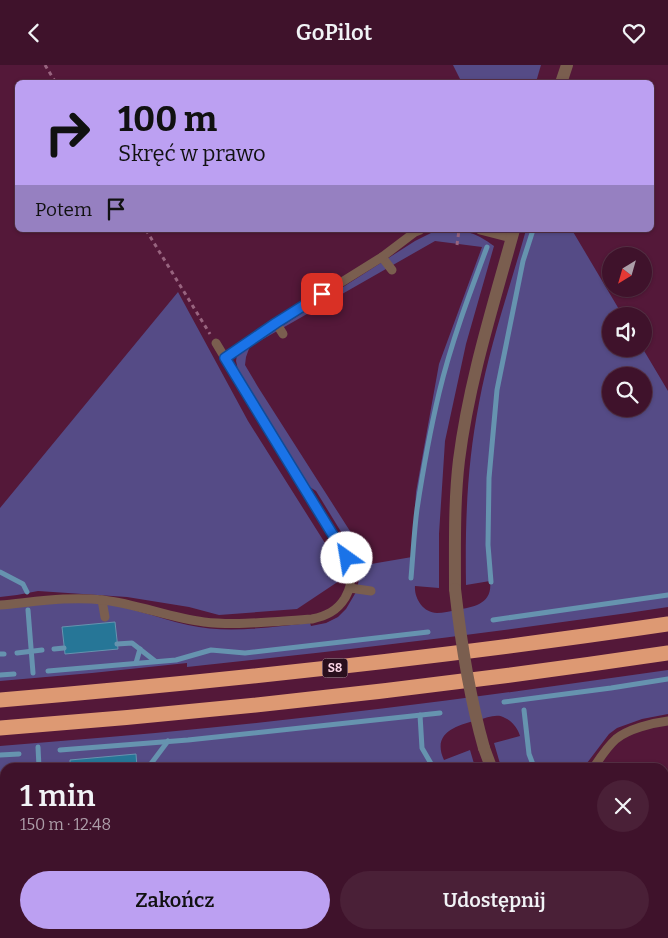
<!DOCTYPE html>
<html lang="pl">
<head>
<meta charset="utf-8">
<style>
	:root { --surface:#3f122b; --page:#4a2037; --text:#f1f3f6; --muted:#ad9ea9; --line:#583247; --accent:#bca0f2 }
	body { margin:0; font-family:Bitter,serif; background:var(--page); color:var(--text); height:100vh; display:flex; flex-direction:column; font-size:19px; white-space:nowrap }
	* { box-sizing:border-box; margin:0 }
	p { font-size:16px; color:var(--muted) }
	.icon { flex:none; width:28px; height:28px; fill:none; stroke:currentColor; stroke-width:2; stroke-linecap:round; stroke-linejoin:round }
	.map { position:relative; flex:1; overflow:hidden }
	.side { position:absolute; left:0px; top:698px; width:669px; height:176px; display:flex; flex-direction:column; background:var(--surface); border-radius:15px 15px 0 0; box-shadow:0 1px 4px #0004,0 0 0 1px var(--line) }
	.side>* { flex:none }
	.banner { position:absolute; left:15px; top:15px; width:639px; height:152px; border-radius:8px; box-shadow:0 1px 4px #0004,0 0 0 1px var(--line); background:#bca0f2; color:#111; overflow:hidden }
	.needle { width:32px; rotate:217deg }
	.buttons { position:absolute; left:602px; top:182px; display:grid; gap:10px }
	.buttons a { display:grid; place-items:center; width:50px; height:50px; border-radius:50%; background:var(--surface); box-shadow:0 1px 4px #0004,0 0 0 1px var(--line); font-size:25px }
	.pin { position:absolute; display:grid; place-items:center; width:42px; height:42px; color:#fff; margin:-21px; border-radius:10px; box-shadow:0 2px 8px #0006 }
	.me { position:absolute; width:55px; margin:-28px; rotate:328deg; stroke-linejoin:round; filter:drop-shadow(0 0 4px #0008) }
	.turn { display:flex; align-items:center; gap:18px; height:105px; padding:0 20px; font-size:22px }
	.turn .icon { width:65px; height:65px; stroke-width:2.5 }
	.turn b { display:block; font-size:35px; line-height:42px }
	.then { display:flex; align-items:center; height:48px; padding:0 20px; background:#0003; gap:10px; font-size:19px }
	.round { display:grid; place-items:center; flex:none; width:52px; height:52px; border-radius:26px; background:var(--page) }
	.summary { display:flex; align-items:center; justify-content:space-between; height:85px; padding:0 20px }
	h1 { font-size:30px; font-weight:600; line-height:38px }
	.button { display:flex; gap:10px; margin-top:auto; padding:10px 20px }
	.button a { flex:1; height:58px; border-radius:30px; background:var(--accent); color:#111; font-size:20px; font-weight:600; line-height:58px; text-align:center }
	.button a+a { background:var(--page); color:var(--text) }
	header { display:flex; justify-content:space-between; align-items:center; height:65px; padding:0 20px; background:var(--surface); font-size:22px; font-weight:600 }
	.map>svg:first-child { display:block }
</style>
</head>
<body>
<header><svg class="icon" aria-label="back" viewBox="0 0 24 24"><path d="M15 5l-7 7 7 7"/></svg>GoPilot<svg class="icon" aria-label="heart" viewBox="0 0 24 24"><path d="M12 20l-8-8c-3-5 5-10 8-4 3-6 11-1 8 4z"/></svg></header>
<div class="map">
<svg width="668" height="873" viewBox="0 0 668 873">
	<rect width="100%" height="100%" fill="#541839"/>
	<g fill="#554b86" fill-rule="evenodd">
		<path d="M453,0H541L536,17L462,18Z"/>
		<path d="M445,165C467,165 476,168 494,181L466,279L445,376L439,469V523L415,521C414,533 423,548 437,548C443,548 450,546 457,545C474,542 493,539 490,516L466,520C465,457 467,400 479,338C490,279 510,222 526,165H572L623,251H611V284H643L668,326V542C508,566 348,585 187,602V598L92,608L0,616V543C31,541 64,536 95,538C127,540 157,553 188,560C228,569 269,562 310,558L311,561L326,558L338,552L346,544L356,527L359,515L360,499L351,483L316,426L307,420L239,309L236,296L237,290L250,281L246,292L245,300L258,322L371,499L412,492L416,427L439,299L482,182L435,176L251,281L415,176L431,168ZM611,311H644V344H611Z"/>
		<path d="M178,227L248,356L342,505L339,516L297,544L219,550L189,542L127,532L38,526L17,530L0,532V443Z"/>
		<path d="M668,605V649L642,654L617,663L609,669L584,702H501L494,678L520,671C518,664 512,656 505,653C497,648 487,653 478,655C458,660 431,667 444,695L470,685L475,702H5V784H0V681C69,675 138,670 207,663C361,648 515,627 668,605Z"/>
		<path d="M5,819V869H181L177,873H0V821Z"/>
		<path d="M317,869H460L465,873H322Z"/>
		<path d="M475,869H553L555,873H479Z"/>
		<path d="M581,869H655L658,873H583Z"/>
	</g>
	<g fill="#267697" stroke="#6693af">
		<path d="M115,557L118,584L65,589L62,562Z"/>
		<path d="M136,689L137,702H70V695Z"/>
	</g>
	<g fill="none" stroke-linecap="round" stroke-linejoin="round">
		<g stroke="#6693af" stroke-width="5">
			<path d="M0,507L23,519L27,527"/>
			<path d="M411,513C413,490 414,467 417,444C423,405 430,366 439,328C451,278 469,230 487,182"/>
			<path d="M491,517L488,480L489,413L497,325L523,196L533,165"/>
			<path d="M28,545L33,608"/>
			<path d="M493,555L668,530"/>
			<path d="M117,579L132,578L155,596"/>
			<path d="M54,584L64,583"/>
			<path d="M17,588L42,585"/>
			<path d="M0,589H4"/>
			<path d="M136,598L140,584"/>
			<path d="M48,606L176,595L211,585L245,588L428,567"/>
			<path d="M0,610L14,609"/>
			<path d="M504,637L611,623L668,614"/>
			<path d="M524,645L529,689L534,702"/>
			<path d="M420,650L422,683L433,702"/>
			<path d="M38,682L39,702"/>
			<path d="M60,685L188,675L440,648"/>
			<path d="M0,690L19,689"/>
			<path d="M137,702L150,700L168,676"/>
			<path d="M0,831L5,830"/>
			<path d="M331,869L336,873"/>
			<path d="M525,869L528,873"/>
			<path d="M606,869L608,873"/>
		</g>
		<g stroke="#98647f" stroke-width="3" stroke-dasharray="4 4" stroke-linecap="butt">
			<path d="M45,0L56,18"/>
			<path d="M146,165L210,269"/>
			<path d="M457,180L459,165"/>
		</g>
		<g stroke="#7a5e4f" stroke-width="9">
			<path d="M480,165L512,173"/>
			<path d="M382,192L392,205"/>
			<path d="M276,258L283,269"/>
			<path d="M216,278L225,293"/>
			<path d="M332,506L350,508"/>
			<path d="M350,523L371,526"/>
			<path d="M102,535L105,552"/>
			<path d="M0,540C34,537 69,531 103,535C138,539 170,553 204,557C238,561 278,556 312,554C326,551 337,546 345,533C347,529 349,526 350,521C351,512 349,502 347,493L225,293L276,258L382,192L415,167L420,165"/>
			<path d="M594,702C600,693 607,682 616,674C628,664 652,658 668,656"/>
			<path d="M0,813L5,812"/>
			<path d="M468,869L472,873"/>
			<path d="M659,869L662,873"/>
		</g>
		<g stroke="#7a5e4f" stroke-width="12">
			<path d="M561,18L567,0"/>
			<path d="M455,524C455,481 454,437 459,395C469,316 493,241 514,165"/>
			<path d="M484,683L491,702"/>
			<path d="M569,869L572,873"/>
		</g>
		<g stroke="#dd9973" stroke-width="15">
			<path d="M0,635C223,616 446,592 668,559"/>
			<path d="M0,663C223,646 446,621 668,588"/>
		</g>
		<path stroke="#7a5e4f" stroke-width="12" d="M455,524C461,578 469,630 484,683"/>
	</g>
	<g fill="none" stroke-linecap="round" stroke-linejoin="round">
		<g stroke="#114b97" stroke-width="12">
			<path id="route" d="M322,229L276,258L225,293L347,493"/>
		</g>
		<use href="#route" stroke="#1a73e8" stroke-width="9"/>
	</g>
	<g text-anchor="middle" stroke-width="5" stroke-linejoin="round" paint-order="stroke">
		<rect fill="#2a0f1d" stroke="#be9aaa" stroke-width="1" x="322.5" y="593.5" width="25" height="19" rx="4"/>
		<g font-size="12" font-weight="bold" fill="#fdd6e7">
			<text x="335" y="607">S8</text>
		</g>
	</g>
</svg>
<div class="buttons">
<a><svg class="needle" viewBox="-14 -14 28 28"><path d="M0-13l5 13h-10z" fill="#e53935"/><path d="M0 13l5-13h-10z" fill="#ad9ea9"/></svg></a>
<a><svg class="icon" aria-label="sound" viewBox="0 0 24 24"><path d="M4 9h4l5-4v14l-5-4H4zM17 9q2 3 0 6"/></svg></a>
<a><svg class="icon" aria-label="search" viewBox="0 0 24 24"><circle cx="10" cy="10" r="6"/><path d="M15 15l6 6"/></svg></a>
</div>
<div class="pin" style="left:322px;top:229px;background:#d93025"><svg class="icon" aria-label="arrive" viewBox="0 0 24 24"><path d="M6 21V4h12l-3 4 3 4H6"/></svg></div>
<svg class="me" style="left:347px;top:493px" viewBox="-20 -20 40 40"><circle r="19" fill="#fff"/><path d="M0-13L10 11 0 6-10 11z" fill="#1a73e8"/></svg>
<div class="banner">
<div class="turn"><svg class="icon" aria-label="right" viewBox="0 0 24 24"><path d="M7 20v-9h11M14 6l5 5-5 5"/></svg><div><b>100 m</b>Skręć w prawo</div></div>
<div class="then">Potem<svg class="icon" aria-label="arrive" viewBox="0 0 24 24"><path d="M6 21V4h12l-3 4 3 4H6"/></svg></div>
</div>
<section class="side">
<div class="summary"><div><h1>1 min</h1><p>150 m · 12:48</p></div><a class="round"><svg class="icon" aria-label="close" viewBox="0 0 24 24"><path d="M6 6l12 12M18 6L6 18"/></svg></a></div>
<div class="button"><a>Zakończ</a><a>Udostępnij</a></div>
</section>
</div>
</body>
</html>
